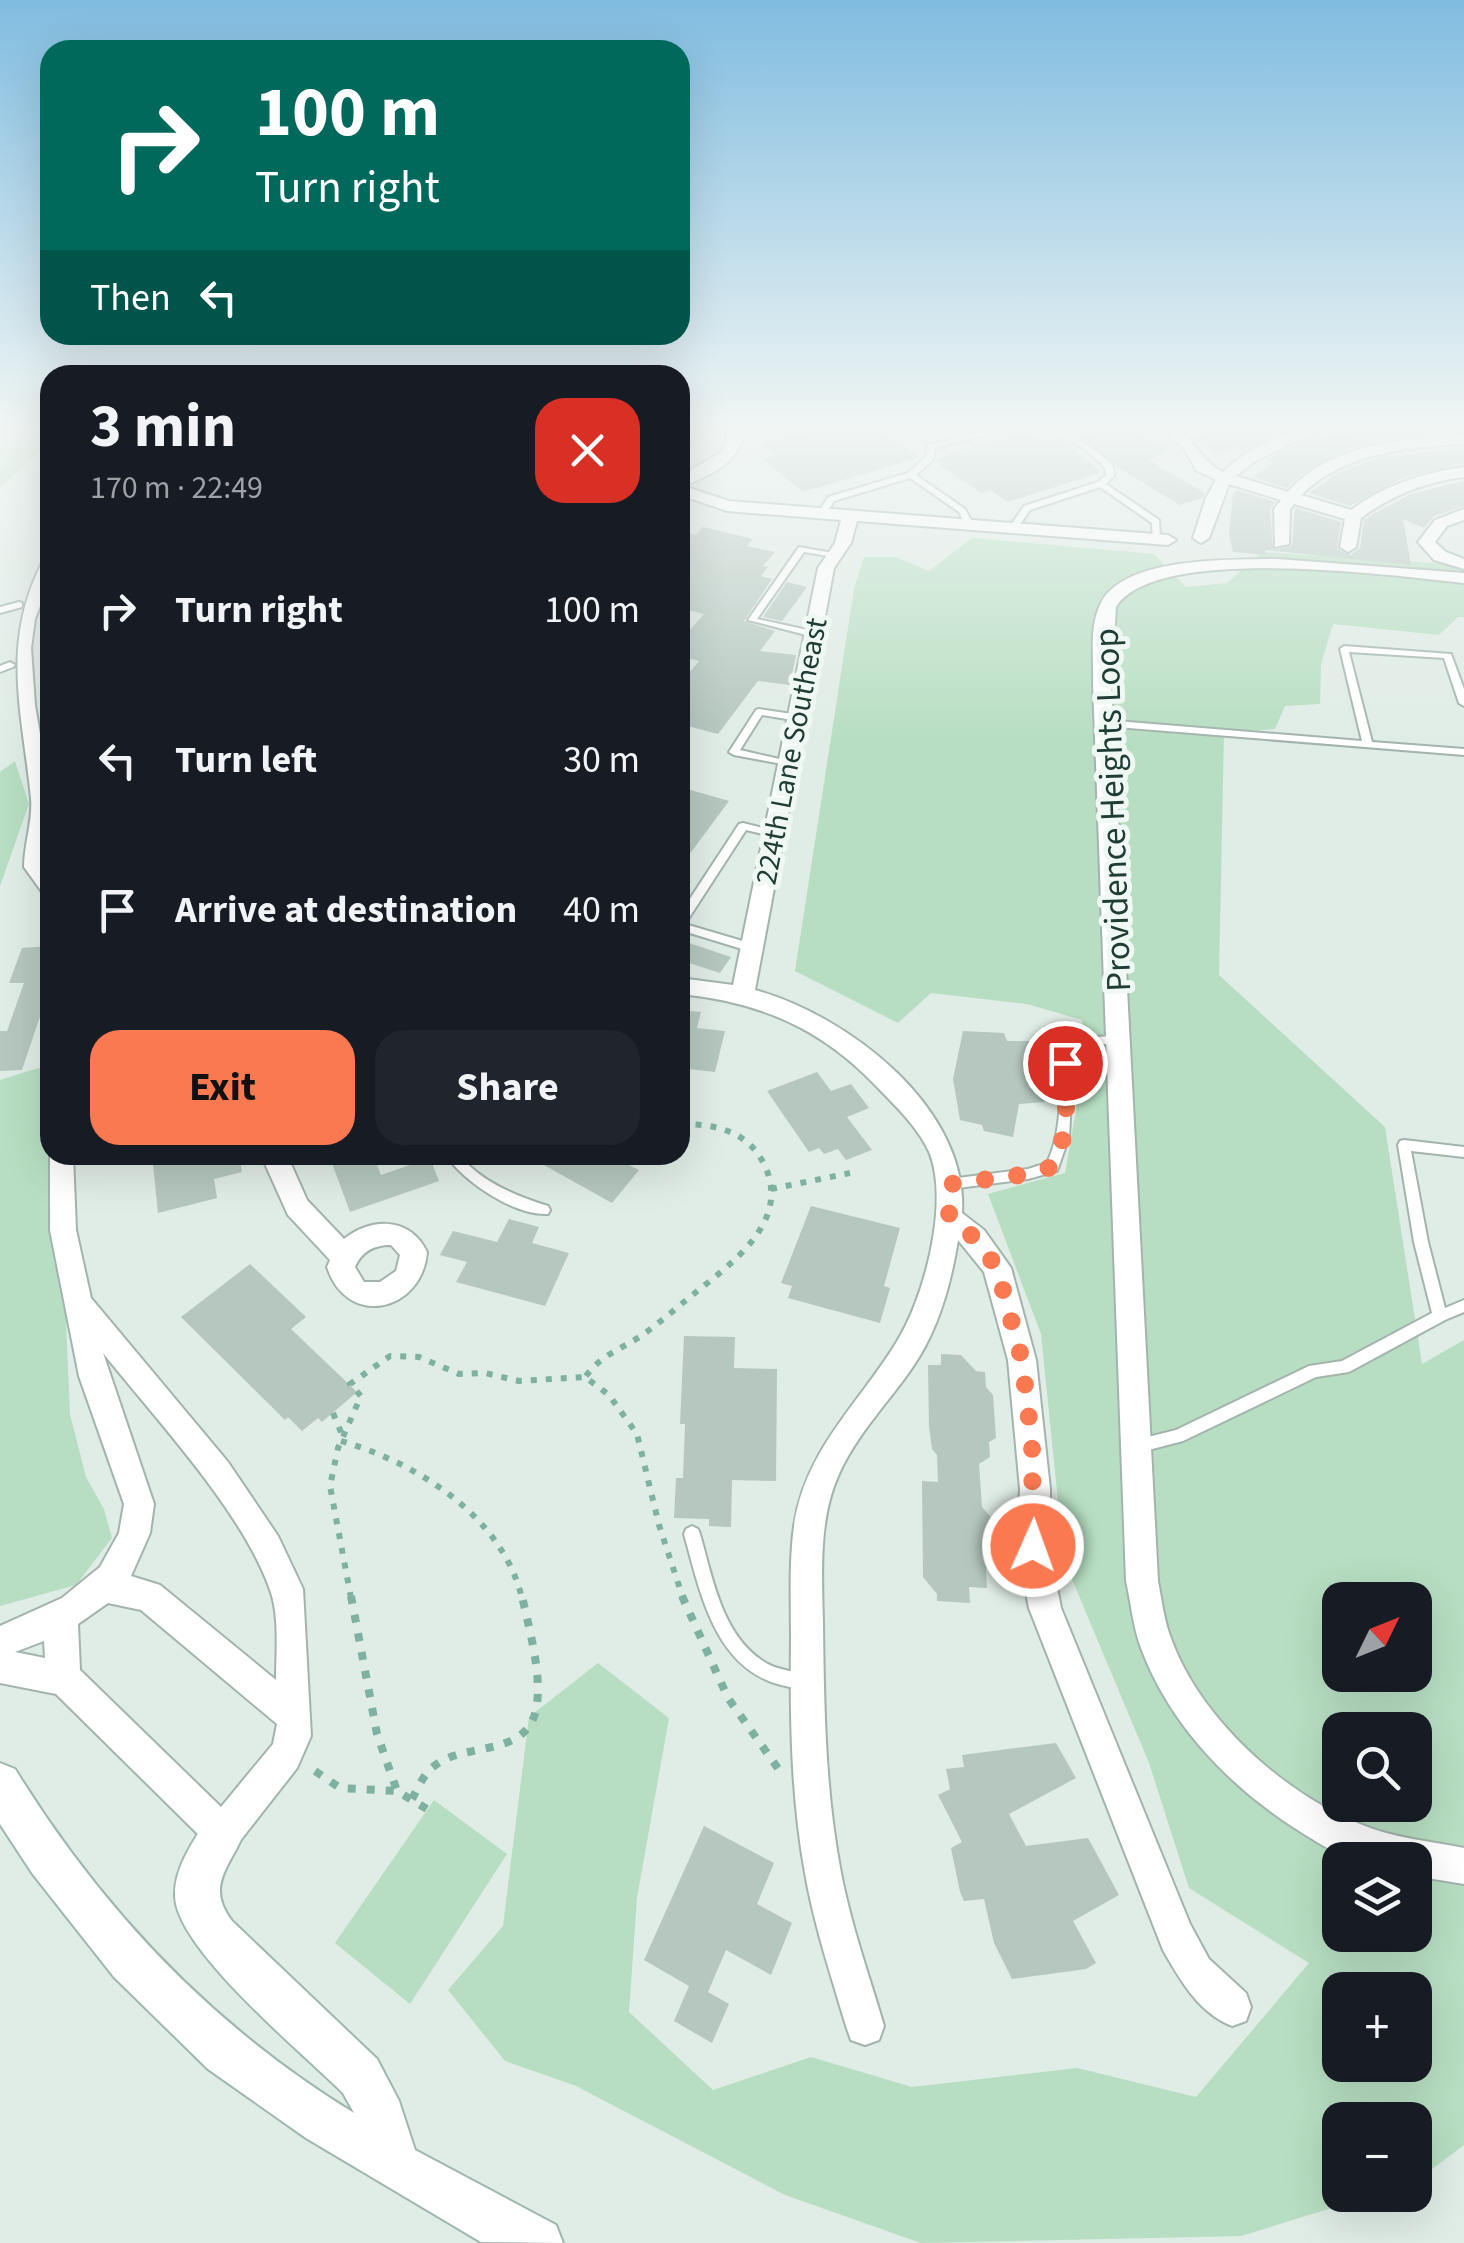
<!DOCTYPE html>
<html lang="en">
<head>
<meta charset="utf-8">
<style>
	:root { --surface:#171b24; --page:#20242c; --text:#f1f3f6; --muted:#9ea1a6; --accent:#fa7950 }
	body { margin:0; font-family:"Source Sans 3",sans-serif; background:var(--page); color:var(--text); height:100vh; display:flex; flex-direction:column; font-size:38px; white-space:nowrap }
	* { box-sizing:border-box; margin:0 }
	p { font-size:32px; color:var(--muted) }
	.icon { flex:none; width:55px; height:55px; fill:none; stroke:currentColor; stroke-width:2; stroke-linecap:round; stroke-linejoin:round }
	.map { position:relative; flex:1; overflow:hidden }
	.details { position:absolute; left:40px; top:365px; width:650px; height:800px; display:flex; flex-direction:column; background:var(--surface); border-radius:30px; box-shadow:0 10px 40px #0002 }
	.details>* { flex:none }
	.banner { position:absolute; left:40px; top:40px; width:650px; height:305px; border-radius:30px; box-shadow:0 10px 40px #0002; background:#00695c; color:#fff; overflow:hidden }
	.needle { width:65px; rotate:47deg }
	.tools { position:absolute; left:1322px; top:1582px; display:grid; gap:20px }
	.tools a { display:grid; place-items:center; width:110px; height:110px; border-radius:20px; background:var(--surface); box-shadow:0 10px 40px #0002; font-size:50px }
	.pin { position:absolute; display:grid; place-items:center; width:85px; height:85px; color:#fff; margin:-42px; border:5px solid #fff; border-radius:50%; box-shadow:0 2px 10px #0007 }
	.me { position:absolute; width:110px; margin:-55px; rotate:2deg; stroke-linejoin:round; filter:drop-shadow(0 0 8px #0008) }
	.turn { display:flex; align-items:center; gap:35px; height:210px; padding:0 50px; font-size:45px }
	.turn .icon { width:130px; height:130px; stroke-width:2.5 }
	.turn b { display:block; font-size:70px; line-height:85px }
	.then { display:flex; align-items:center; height:95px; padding:0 50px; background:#0003; gap:20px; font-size:38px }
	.round { display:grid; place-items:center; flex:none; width:105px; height:105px; border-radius:30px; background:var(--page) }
	.headline { display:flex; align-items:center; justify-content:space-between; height:170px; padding:0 50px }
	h1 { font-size:60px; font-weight:700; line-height:75px }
	.button { display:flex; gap:20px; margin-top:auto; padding:20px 50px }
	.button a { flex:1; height:115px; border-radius:30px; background:var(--accent); color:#111; font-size:40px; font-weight:700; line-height:115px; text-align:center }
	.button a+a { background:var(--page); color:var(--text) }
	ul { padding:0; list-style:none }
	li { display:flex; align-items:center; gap:30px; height:150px; padding:0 50px }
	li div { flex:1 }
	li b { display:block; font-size:38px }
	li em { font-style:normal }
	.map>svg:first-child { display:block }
</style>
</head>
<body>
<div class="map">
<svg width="1464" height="2243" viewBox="0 0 1464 2243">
	<rect width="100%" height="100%" fill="#e0ece6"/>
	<g fill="#b7dec2" fill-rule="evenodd">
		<path d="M0,426H50V447L41,450L0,488Z"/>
		<path d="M972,538L1154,554L1186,587L1227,583L1262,552L1464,565V617H1458L1439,635L1333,624L1321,664L1320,704L1285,706L1275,729L1224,732L1219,975L1385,1127L1422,1364L1464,1340V2145L1415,2182V2120H1340V2195H1374L1241,2236L921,2243L785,2195L576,2086L505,2061L448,1990L503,1926L529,1717L598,1663L669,1718L637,1898L629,2012L713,2090L811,2057L912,2087L1077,2068L1196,2097L1309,1963L1189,1888L1149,1763L1064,1560L1041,1334L988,1194L1065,1173L1083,1070L1082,1020L1027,1004L931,993L898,1023L795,971L854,589L864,557H896L929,571ZM1340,1600H1415V1675H1340ZM1340,1730H1415V1805H1340ZM1340,1860H1415V1935H1340ZM1340,1990H1415V2065H1340Z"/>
		<path d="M15,761L29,804L0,886V772Z"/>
		<path d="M45,1066L50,1155L60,1182L70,1414L86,1477L104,1509L112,1538L76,1585L0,1606V1080Z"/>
		<path d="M434,1800L507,1854L410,2004L335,1943Z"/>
	</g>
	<g fill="#b5c7bf">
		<path d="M680,426H714L680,456Z"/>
		<path d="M826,426H856L862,431L874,427L920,457L803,492L762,459L776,455L761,444Z"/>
		<path d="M1107,426H1120L1170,450L1148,460L1205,493L1202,498L1180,505L1117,467L1081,437Z"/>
		<path d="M1223,426H1277L1286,430L1243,451L1233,447L1218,454L1194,439Z"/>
		<path d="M1392,426H1464V432L1393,438L1345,450L1303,473L1287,488L1253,477L1274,463L1267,460L1309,439Z"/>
		<path d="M1019,434H1031L1045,442L1056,439L1066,443L1102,472L1008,502L990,490L981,493L936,462L937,458Z"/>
		<path d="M1464,448V463L1403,478L1350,506L1309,493L1338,473L1378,458Z"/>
		<path d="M1464,481V506L1434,516L1424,528L1403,519L1411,565L1265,550L1266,555L1233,552L1229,534L1233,493L1236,490L1275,502L1270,509L1273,550L1292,546L1295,508L1341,522L1337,549L1350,555L1360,548L1364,520L1375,513L1411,494Z"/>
		<path d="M703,527L753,539L747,546L775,552L763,566L768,567L761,576L772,579L744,621L775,631L760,651L796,655L790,685L758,681L718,734L680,724V684L699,661L680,656V641L704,614L680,608V532L696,535Z"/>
		<path d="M787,582L807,587L782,621L763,617Z"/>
		<path d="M680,787L729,801L680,867Z"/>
		<path d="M680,940L731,957L720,973L680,960Z"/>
		<path d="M50,946V987L22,1070L0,1071V1031H7L24,983H9L22,948Z"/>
		<path d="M680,1010L701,1012L697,1028L725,1031L715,1072L680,1068Z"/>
		<path d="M963,1031L1004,1033L1007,1041H1038L1050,1071L1044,1102L1019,1104L1013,1137L984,1131L982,1125L960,1120L953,1079Z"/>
		<path d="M817,1072L831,1091L851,1084L869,1108L847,1117L872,1150L846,1160L838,1149L824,1154L819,1148L809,1152L767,1091Z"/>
		<path d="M152,1155H239L242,1172L214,1179L217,1198L158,1213Z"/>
		<path d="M329,1155H373L381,1175L430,1158L439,1181L350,1212Z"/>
		<path d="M526,1155H593L604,1161L609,1155L639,1170L612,1203Z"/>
		<path d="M811,1206L900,1228L884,1286L890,1288L880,1323L788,1298L792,1286L781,1283Z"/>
		<path d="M509,1219L539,1227L532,1243L569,1253L545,1306L456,1282L467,1262L440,1255L453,1231L497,1242Z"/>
		<path d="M250,1264L306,1317L291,1329L357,1392L322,1422L318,1418L302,1431L288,1417L285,1420L181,1317Z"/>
		<path d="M684,1336L735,1337L734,1368L777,1369L776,1481L732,1480L731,1527L709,1526V1519L674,1518L676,1478H683L685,1424H680Z"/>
		<path d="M941,1354L961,1355L976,1371L985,1372L986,1387L993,1395L996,1438L989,1442L990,1457L979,1464L982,1507L990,1516L992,1564L986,1569L987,1588L969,1587L970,1603L937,1601V1594L923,1577L922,1481L938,1482L937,1455L932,1449L929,1426L928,1365H941Z"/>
		<path d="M1056,1743L1076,1778L1009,1814L1026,1846L1088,1838L1119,1895L1073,1921L1096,1963L1086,1969L1012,1979L994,1943L984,1899L964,1901L960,1892L951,1848L962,1842L938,1795L950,1789L946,1769L964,1767L962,1755Z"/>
		<path d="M704,1826L774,1863L757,1904L792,1923L771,1975L726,1950L708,1992L729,2004L712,2043L674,2021L689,1986L644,1960Z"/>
	</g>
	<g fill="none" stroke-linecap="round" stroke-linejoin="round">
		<g stroke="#a3b4ad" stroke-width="4">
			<g id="service">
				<path d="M1018,426C1059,426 1083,437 1113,466L1114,476L1106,484L1159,520L1160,541L1153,539L1152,523L1100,487L1030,510L1016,530H1010L1009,528L1024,506L1098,482L1106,475L1105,467C1093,456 1081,446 1067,439C1026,418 976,438 935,448L933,460L916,475L965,509L973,524L972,526H966L959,512L910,478L834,501L825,515L818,513L828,497L908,473L926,457L928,445L982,432Z"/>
				<path d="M799,547L833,553L837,555L833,557L804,552L757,619L817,632L818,634L814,637L748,620Z"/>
				<path d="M19,602L22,603V607L0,613V607Z"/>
				<path d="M1344,646L1451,654L1464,689V706L1459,703L1444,658L1349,652L1372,742L1464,749V755L1104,726L1099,723L1104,720L1362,741L1340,649Z"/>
				<path d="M10,662L15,665L13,667L0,672V666Z"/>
				<path d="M759,709L799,715L804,718L799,721L762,715L740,750L793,762V766L734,755L729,752L756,710Z"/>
				<path d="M743,823L779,832L780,834L775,837L746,830L685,924L756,945L758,948L756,951L752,952L680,930V914L739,824Z"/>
				<path d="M1118,1036L1124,1040L1122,1043L1074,1046L1069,1137L1057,1171L1028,1179L950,1189L945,1188L944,1184L945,1180L950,1179L1028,1169L1047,1163C1065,1125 1058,1083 1063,1042L1069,1038Z"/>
				<path d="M1404,1140L1464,1147V1157L1411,1151L1428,1242L1445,1308L1464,1300V1312L1445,1320L1349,1372L1316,1377L1183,1441L1137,1453L1132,1451L1130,1446L1132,1441L1176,1430L1309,1366L1342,1361L1432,1313L1414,1242L1398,1145L1400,1141Z"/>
				<path d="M446,1155H459C483,1183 514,1195 548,1206L550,1210L548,1214C515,1216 464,1182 446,1155Z"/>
				<path d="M692,1526L698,1529L700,1534C713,1579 722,1637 766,1663C779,1671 797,1671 811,1676L813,1682L811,1688C801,1691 791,1687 781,1685C714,1668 700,1591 684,1534L686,1529Z"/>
			</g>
		</g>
		<g stroke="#a3b4ad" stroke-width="4">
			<g id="minor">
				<path d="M730,426H744C744,461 712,475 683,486L729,501L1168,535L1176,540L1168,545L857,521L851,543L834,568L755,990C847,1015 969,1108 962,1213L984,1230L1011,1268L1036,1360L1050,1489L1049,1546L1061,1608L1190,1924L1209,1959L1246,1993L1251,2007L1246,2021L1232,2026C1199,2013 1180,1980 1163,1950L1029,1608L1017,1546L1020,1489L1008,1360L984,1272L958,1240C951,1284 938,1331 912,1368C888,1403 857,1434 839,1474C818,1520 822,1574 823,1623C824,1707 825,1790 841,1873C851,1925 869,1975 884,2026L879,2040L865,2045L851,2040L846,2026C831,1975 814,1925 805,1873C791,1796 790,1717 791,1639C791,1601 789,1563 794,1526C805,1450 858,1405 896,1343C924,1299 949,1205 930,1154C920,1130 897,1107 879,1089C823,1029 761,1002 680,994V978L733,985L818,568L835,543L841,520L727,511L680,495V476L722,452Z"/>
				<path d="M1156,426C1196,426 1193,458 1223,472C1248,447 1293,426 1328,426L1254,462L1236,476L1288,492C1329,444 1405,438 1464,436V444C1406,447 1344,453 1301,495L1351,510C1385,485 1422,473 1464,467V477C1425,482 1392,495 1361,518L1356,547L1348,552L1340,547L1345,519L1294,504L1290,509L1289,544L1275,547L1274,509L1281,500L1229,484L1209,538L1201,543L1193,538L1206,498L1216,480L1196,470L1184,448Z"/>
				<path d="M1464,509V520L1447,526L1435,542L1446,552L1464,559V569L1434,560L1418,542L1435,520Z"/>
				<path d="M50,558V579L35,619L31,648L35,705L50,792L45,858L50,894L42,892L24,867C24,844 33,821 31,798C22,710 0,642 44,559Z"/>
				<path d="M1277,559L1464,573V583C1394,576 1156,543 1116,607L1111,683L1158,1581C1162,1601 1164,1622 1172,1641C1201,1719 1283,1793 1360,1824C1393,1838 1429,1841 1464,1848V1884L1415,1876V1860C1398,1860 1379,1862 1361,1860C1338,1857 1312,1839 1293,1827C1227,1784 1169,1723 1141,1648C1133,1627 1131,1603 1126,1581L1093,683C1094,658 1089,628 1100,605C1121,556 1232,560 1277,559Z"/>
				<path d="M50,1150V1155H73L76,1230L91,1298L228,1462L278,1536L303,1589L311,1736L297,1768L236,1846L223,1851L210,1846L56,1694L0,1683V1626L62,1598L100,1567L119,1533L124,1504L79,1376L50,1230ZM103,1353C155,1418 241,1510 269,1587C280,1614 276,1651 276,1680L160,1585L131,1576L150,1533L154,1504ZM108,1603L141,1610L277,1724L273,1744L221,1807L80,1670L78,1624ZM44,1641L45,1658L15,1652Z"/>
				<path d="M261,1155H287L307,1200L344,1239C372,1217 410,1217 427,1252C422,1312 347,1329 327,1267L330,1260L288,1215ZM391,1245L400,1255L396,1271L380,1282H364L355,1267C362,1251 374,1245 391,1245Z"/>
			</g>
		</g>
		<g stroke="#9eb8af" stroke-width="4">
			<path id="secondary" d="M0,1763L15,1769C102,1910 212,2026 354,2113L343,2093C303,2053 176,1949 175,1896C174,1868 194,1840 208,1818L223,1812L238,1818L244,1833C230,1867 205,1886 232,1921L377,2059L399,2101L415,2150L556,2225L563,2243L481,2242L306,2138L208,2069L114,1977L32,1873L0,1824Z"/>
		</g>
		<g stroke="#7eb1a1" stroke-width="6" stroke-dasharray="6 9" stroke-linecap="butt">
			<path d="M771,1189L850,1173"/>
			<path d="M586,1376C600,1356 621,1349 641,1336C660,1323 677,1307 695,1293C733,1262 792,1221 764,1164C747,1130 714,1124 680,1124"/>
			<path d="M333,1413L343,1437"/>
			<path d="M341,1441C417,1463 502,1516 522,1598"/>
			<path d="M351,1598L330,1486L338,1448L361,1396L350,1384L390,1356L419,1357L459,1374L485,1373L519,1381L585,1377L609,1395L637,1434L659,1525L683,1598"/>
		</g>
		<g stroke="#7eb1a1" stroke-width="8" stroke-dasharray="8 11" stroke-linecap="butt">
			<path d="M351,1596L377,1734L397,1791"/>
			<path d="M682,1596L728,1698L782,1774"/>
			<path d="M315,1771L340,1788L397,1791L427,1809"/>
			<path d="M412,1799C418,1788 423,1775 433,1767C462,1741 525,1759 536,1710C543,1676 529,1629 522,1596"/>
		</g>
		<use href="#service" fill="#fff" fill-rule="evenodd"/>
		<use href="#minor" fill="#fff" fill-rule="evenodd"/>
		<use href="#secondary" fill="#fff" fill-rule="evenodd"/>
	</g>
	<linearGradient id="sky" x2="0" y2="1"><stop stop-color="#80bce0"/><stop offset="0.58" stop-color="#f1f6f4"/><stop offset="1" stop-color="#f1f6f4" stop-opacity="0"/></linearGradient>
	<rect width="1464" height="740" fill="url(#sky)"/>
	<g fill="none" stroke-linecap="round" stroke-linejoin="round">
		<path stroke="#fa7950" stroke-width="18" stroke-dasharray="0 32.4" d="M1033,1546L1032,1444L1022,1360L997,1268L975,1238L949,1218L950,1184L1028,1174L1052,1167C1070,1135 1066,1100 1065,1063"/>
	</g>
	<g text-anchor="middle" stroke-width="10" stroke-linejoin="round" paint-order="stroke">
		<g font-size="30" fill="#203d35" stroke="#f0f8f4">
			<text transform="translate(791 751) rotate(-79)" y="10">224th Lane Southeast</text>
		</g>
		<g font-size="35" fill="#203d35" stroke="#f0f8f4">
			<text transform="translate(1112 810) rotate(-92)" y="12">Providence Heights Loop</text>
		</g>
	</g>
</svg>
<div class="tools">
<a><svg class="needle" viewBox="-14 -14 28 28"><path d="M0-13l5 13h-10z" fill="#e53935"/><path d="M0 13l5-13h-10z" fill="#9ea1a6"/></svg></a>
<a><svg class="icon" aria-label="search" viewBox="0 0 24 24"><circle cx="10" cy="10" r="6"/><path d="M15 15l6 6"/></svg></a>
<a><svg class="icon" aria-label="layers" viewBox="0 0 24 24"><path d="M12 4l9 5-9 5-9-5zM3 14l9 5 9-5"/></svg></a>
<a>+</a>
<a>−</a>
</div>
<div class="pin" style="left:1065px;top:1063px;background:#d93025"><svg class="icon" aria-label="arrive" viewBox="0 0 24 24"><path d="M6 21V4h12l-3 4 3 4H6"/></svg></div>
<svg class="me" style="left:1033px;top:1546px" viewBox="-20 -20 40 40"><circle r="17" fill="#fa7950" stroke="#fff" stroke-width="3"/><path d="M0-11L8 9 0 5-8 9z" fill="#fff"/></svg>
<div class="banner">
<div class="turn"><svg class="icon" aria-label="right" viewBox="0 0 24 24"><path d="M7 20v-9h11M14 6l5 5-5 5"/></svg><div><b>100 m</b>Turn right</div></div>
<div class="then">Then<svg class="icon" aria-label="left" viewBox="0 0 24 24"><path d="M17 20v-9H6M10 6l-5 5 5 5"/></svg></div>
</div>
<section class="details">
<div class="headline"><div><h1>3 min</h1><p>170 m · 22:49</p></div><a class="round" style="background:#d93025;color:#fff"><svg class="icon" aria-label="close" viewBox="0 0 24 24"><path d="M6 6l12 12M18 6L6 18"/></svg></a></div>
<ul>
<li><svg class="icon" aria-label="right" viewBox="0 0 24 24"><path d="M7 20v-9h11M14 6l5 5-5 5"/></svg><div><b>Turn right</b></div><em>100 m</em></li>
<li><svg class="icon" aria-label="left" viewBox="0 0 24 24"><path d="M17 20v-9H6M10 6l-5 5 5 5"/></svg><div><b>Turn left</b></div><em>30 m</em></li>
<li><svg class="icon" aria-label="arrive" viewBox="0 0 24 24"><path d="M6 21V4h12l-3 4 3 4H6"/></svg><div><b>Arrive at destination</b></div><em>40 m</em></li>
</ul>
<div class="button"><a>Exit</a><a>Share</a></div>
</section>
</div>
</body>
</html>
